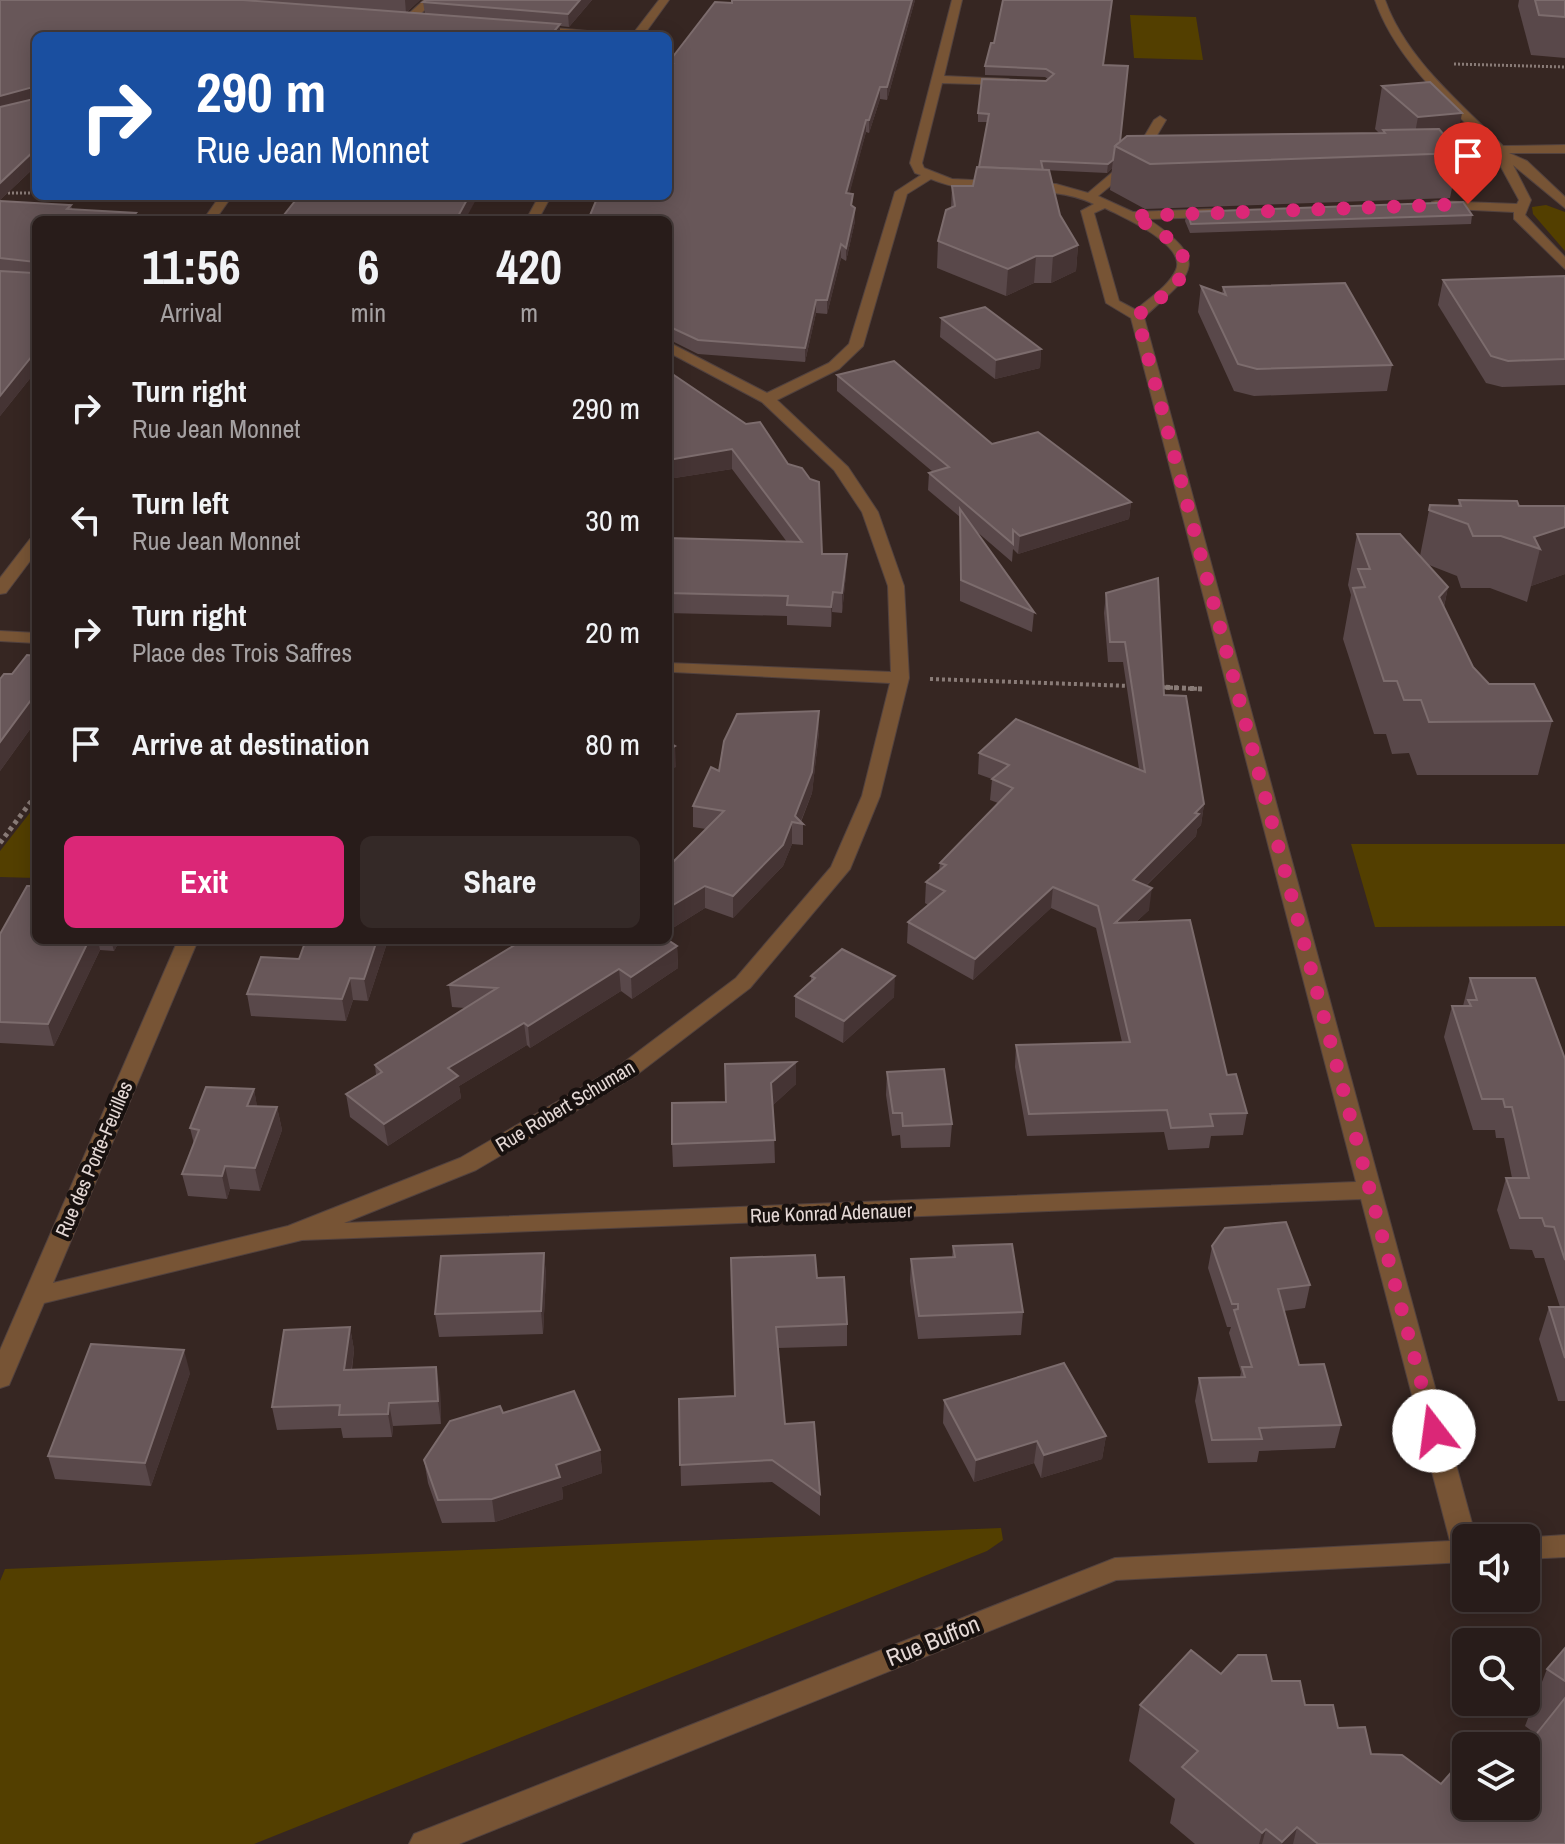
<!DOCTYPE html>
<html lang="en">
<head>
<meta charset="utf-8">
<style>
	:root { --surface:#281c1a; --page:#342927; --text:#f1f3f6; --muted:#a5a1a2; --line:#443a39; --accent:#db2777 }
	body { margin:0; font-family:"Archivo Narrow",sans-serif; background:var(--page); color:var(--text); height:100vh; display:flex; flex-direction:column; font-size:30px; white-space:nowrap }
	* { box-sizing:border-box; margin:0 }
	p { font-size:26px; color:var(--muted) }
	.icon { flex:none; width:44px; height:44px; fill:none; stroke:currentColor; stroke-width:2; stroke-linecap:round; stroke-linejoin:round }
	.map { position:relative; flex:1; overflow:hidden }
	.panel { position:absolute; left:32px; top:216px; width:640px; height:728px; display:flex; flex-direction:column; background:var(--surface); border-radius:12px; box-shadow:0 4px 20px #0003,0 0 0 2px var(--line) }
	.panel>* { flex:none }
	.banner { position:absolute; left:32px; top:32px; width:640px; height:168px; border-radius:12px; box-shadow:0 4px 20px #0003,0 0 0 2px var(--line); background:#1a4fa0; color:#fff; overflow:hidden }
	.controls { position:absolute; left:1452px; top:1524px; display:grid; gap:16px }
	.controls a { display:grid; place-items:center; width:88px; height:88px; border-radius:12px; background:var(--surface); box-shadow:0 4px 20px #0003,0 0 0 2px var(--line); font-size:40px }
	.pin { position:absolute; display:grid; place-items:center; width:68px; height:68px; color:#fff; margin:-82px -34px; border-radius:50% 50% 50% 0; rotate:-45deg; box-shadow:0 0 8px #0007 }
	.pin .icon { rotate:45deg }
	.me { position:absolute; width:88px; margin:-44px; rotate:345deg; stroke-linejoin:round; filter:drop-shadow(0 0 6px #0008) }
	.turn { display:flex; align-items:center; gap:28px; height:168px; padding:0 32px; font-size:36px }
	.turn .icon { width:104px; height:104px; stroke-width:2.5 }
	.turn b { display:block; font-size:56px; line-height:68px }
	.eta { display:flex; justify-content:space-evenly; align-items:center; height:136px; text-align:center }
	.eta b { font-size:48px; font-weight:700; line-height:56px }
	.button { display:flex; gap:16px; margin-top:auto; padding:16px 32px }
	.button a { flex:1; height:92px; border-radius:12px; background:var(--accent); color:#fff; font-size:32px; font-weight:700; line-height:92px; text-align:center }
	.button a+a { background:var(--page); color:var(--text) }
	ul { padding:0; list-style:none }
	li { display:flex; align-items:center; gap:24px; height:112px; padding:0 32px }
	li div { flex:1 }
	li b { display:block; font-size:30px }
	li em { font-style:normal }
	.map>svg:first-child { display:block }
</style>
</head>
<body>
<div class="map">
<svg width="1565" height="1844" viewBox="0 0 1565 1844">
	<rect width="100%" height="100%" fill="#362622"/>
	<g fill="#533f00">
		<path d="M1130,15L1196,17L1203,60L1134,58Z"/>
		<path d="M1546,205L1565,212V251L1533,214L1532,207Z"/>
		<path d="M36,805V878L0,877V851Z"/>
		<path d="M1351,844H1565V926L1375,927Z"/>
		<path d="M1001,1528L1003,1540L987,1551L254,1844H0V1581L5,1569Z"/>
	</g>
	<g fill="none" stroke-linecap="round" stroke-linejoin="round">
		<g stroke="#52423f" stroke-width="2">
			<g id="minor">
				<path d="M424,0H435L412,22H404V18Z"/>
				<path d="M659,0H669L643,36L532,32L527,29L532,26L632,35Z"/>
				<path d="M952,0H962L944,76L1008,79L1014,82L1008,85L942,83L922,163L924,168L952,179L1056,184L1088,193L1134,154L1154,120L1160,116L1166,120L1143,159L1098,196L1133,212L1212,209L1218,213L1212,217L1148,219C1212,262 1193,273 1144,317L1476,1538H1466V1562L1116,1580L459,1844H409L414,1834L1115,1558L1450,1541L1361,1199L302,1240L44,1303L12,1378L9,1385L0,1388V1350L178,940H198L53,1283L288,1226L460,1158L619,1066L736,978L831,867L862,796L890,683L673,672L668,671V663L891,672L888,586L862,512L834,470L762,402L668,352V342L767,393L829,363L849,344L895,192L921,175L915,173L910,163ZM931,179C982,201 1043,180 1094,204L1081,211L1106,303L1131,318L1356,1182L344,1223L476,1170L635,1076L750,988L850,869L880,796L909,678L904,586L878,512L848,467L777,400L839,369L863,346L907,194ZM1105,208C1122,217 1187,244 1176,270C1169,286 1149,298 1136,310L1119,301L1094,213Z"/>
				<path d="M1375,0H1385C1406,59 1460,102 1503,146L1565,145V153H1509L1527,161L1565,197V208L1513,165L1531,200L1525,215L1565,257V269L1514,219V212L1432,208V202L1436,201L1517,204L1519,200L1501,167L1502,160C1457,112 1397,64 1375,0Z"/>
				<path d="M220,196H232L215,220H203Z"/>
				<path d="M539,196H551L538,220H526Z"/>
				<path d="M36,537V553L6,593L0,594V578L30,539Z"/>
				<path d="M0,631L36,633V643L0,641Z"/>
				<path d="M1565,1535V1557L1526,1559V1538H1522Z"/>
			</g>
		</g>
		<g stroke="#897b77" stroke-width="3" stroke-dasharray="2 2" stroke-linecap="butt">
			<path d="M1454,64L1565,67"/>
			<path d="M0,193H36"/>
		</g>
		<g stroke="#897b77" stroke-width="4" stroke-dasharray="3 3" stroke-linecap="butt">
			<path d="M930,679L1132,686"/>
			<path d="M1158,687L1201,689"/>
		</g>
		<g stroke="#897b77" stroke-width="5" stroke-dasharray="4 4" stroke-linecap="butt">
			<path d="M1158,687L1204,689"/>
			<path d="M0,843L36,795"/>
		</g>
		<use href="#minor" fill="#775435" fill-rule="evenodd"/>
	</g>
	<g fill="#59484a">
		<path d="M0,0H420L406,13L425,14L423,2L592,0L569,27L560,26V36H36V166L0,200Z"/>
		<path d="M915,0L887,100L880,99L869,133L866,132L849,194H853L852,206L855,221L846,261L841,258L827,314L816,313L805,362L698,354L668,339V63L732,3Z"/>
		<path d="M1519,0H1565V58L1531,55L1518,6Z"/>
		<path d="M1103,65L1120,142L1379,133L1375,129L1382,86L1459,153L1450,198L1145,209L1110,190L1112,168L1107,173L1043,170L1060,215L1078,245L1076,271L1051,283H1034L1006,296L937,268L938,241L951,208L952,186H973L979,167L987,122H978V113L1048,79L1045,77L985,75V66Z"/>
		<path d="M0,201L71,205L72,209L136,213L137,220H36V371L0,416Z"/>
		<path d="M1187,212L1472,215L1471,224L1190,233L1185,221Z"/>
		<path d="M1565,276V385L1502,387L1486,383L1438,305L1443,280Z"/>
		<path d="M1201,286L1222,294L1223,287L1392,365L1387,391L1254,396L1234,391L1198,312Z"/>
		<path d="M941,318L1041,349L1040,368L995,379L940,337Z"/>
		<path d="M668,371L822,554H847L846,574L842,613L832,612L831,627L787,625V616L668,613V538L787,542L732,469L668,479Z"/>
		<path d="M837,375L992,444L1131,502L1129,519L1018,554L1013,549L1012,562L976,531L1034,612L1032,632L960,601V517L928,490L929,473L933,472L837,391Z"/>
		<path d="M1459,500L1519,506H1565V574L1531,586L1527,602L1490,588H1461L1457,576L1429,565L1448,587L1444,607L1473,667L1489,684L1552,721L1538,775H1417L1409,753L1392,754L1386,734H1374L1343,639L1351,595L1348,585L1357,534L1420,556L1430,505L1458,506Z"/>
		<path d="M1106,593L1164,695L1204,804L1201,825L1197,829L1196,836L1146,886L1149,910L1136,922L1227,1075L1247,1113L1243,1135L1211,1136L1209,1148L1168,1150L1164,1132L1027,1136L1015,1067L1016,1045L1122,1042L1096,928L1051,908L973,980L907,943L908,922L928,905L925,903L926,882L939,871L940,863L998,803L990,800L992,779L978,774L979,753L1139,769L1123,662H1108L1104,613Z"/>
		<path d="M36,656V721L0,771V679L12,674Z"/>
		<path d="M819,732L812,793L801,822L803,824V845L792,844L783,866L733,918L705,908L668,931V867L706,829L693,827V806L719,771Z"/>
		<path d="M0,934L36,940H120L114,951L100,950L54,1046L0,1043Z"/>
		<path d="M306,940H388L368,1001L353,1000L346,1021L251,1016L247,994L299,959Z"/>
		<path d="M516,940H668L677,946L678,968L632,999L621,991L530,1048L527,1045L459,1086L461,1098L388,1146L350,1117L346,1094L376,1075L375,1065L465,1008L452,1007L449,985L519,942Z"/>
		<path d="M811,976L894,997L843,1043L795,1017V996L811,981Z"/>
		<path d="M1470,978L1565,1059V1401H1558L1539,1339L1549,1307H1560L1544,1258H1535L1532,1250L1510,1249L1497,1210L1506,1178H1512L1504,1138H1496L1495,1130H1473L1444,1037L1452,1006H1463Z"/>
		<path d="M796,1062V1084L773,1105L775,1163L673,1167L672,1144L726,1102Z"/>
		<path d="M887,1072L952,1124L950,1147L901,1148L900,1135L892,1136L886,1095Z"/>
		<path d="M254,1089L257,1107H277L282,1130L260,1191L230,1189L227,1199L188,1196L182,1174L194,1144L190,1128Z"/>
		<path d="M953,1246L1023,1312L1021,1335L918,1339L910,1281L911,1259L952,1257Z"/>
		<path d="M1212,1246L1310,1285L1305,1308L1284,1311L1299,1365L1341,1425L1335,1448L1259,1451L1257,1462L1208,1463L1195,1401L1199,1378L1240,1377L1241,1372L1229,1333L1231,1327H1227L1208,1268Z"/>
		<path d="M544,1253L546,1276L543,1334L439,1337L435,1314Z"/>
		<path d="M731,1258L817,1278L847,1324V1346L778,1348L785,1424L820,1494V1516L772,1482L681,1486L679,1399L735,1396Z"/>
		<path d="M350,1327L354,1350L352,1370L440,1389L441,1424L393,1426L392,1437L343,1438L341,1428L277,1430L272,1407Z"/>
		<path d="M190,1373L151,1486L55,1479L48,1456Z"/>
		<path d="M944,1400L1106,1436L1102,1459L1041,1478L1034,1463L974,1482L943,1423Z"/>
		<path d="M503,1413L600,1450L602,1473L562,1487L563,1499L495,1522L442,1523L428,1483L424,1460Z"/>
		<path d="M1565,1648V1844H1195L1170,1823L1175,1799L1129,1761L1140,1705L1221,1674L1272,1681L1338,1728L1371,1754L1441,1784L1526,1806L1536,1734L1525,1726L1547,1669Z"/>
	</g>
	<g fill="#453434">
		<path d="M405,0H420L406,13Z"/>
		<path d="M580,0H592L569,27L568,14Z"/>
		<path d="M912,0H915L887,100V87Z"/>
		<path d="M560,24V36H551Z"/>
		<path d="M33,87L35,100L0,110V96Z"/>
		<path d="M880,87V99L869,133V120Z"/>
		<path d="M1462,113L1455,154L1411,155L1418,117Z"/>
		<path d="M866,120V132L846,207V193Z"/>
		<path d="M36,149V166L0,200V183Z"/>
		<path d="M1113,160L1112,168L1107,173L1108,164Z"/>
		<path d="M469,196H478L465,220H456Z"/>
		<path d="M855,208V221L846,261V248Z"/>
		<path d="M136,213L137,220H130Z"/>
		<path d="M841,244V258L827,314V300Z"/>
		<path d="M1078,245L1076,271L1051,283L1053,256Z"/>
		<path d="M1036,256L1034,283L1006,296L1008,269Z"/>
		<path d="M816,300V313L805,362V348Z"/>
		<path d="M1041,349L1040,368L995,379L996,360Z"/>
		<path d="M36,351V371L0,416V396Z"/>
		<path d="M732,449V469L668,479V460Z"/>
		<path d="M1131,502L1129,519L1018,554L1020,536Z"/>
		<path d="M1565,527V574L1531,586L1540,549L1534,537Z"/>
		<path d="M847,554L846,574L842,613V593Z"/>
		<path d="M1448,587L1437,639L1439,597Z"/>
		<path d="M833,592L832,612L831,627V607Z"/>
		<path d="M31,700L36,721L0,771V742Z"/>
		<path d="M819,711V732L812,793L800,823L795,816Z"/>
		<path d="M675,746L676,767L668,772V750Z"/>
		<path d="M1204,804L1201,825L1197,829L1196,836L1130,901L1133,880Z"/>
		<path d="M792,822V844L783,866L733,918V896Z"/>
		<path d="M705,886V908L668,931V908Z"/>
		<path d="M1053,887L1051,908L973,980L975,959Z"/>
		<path d="M1152,888L1149,910L1112,944L1115,923Z"/>
		<path d="M89,940H98L100,950L54,1046L48,1024Z"/>
		<path d="M111,940H120L114,951Z"/>
		<path d="M377,940H388L368,1001L364,979Z"/>
		<path d="M677,946L678,968L632,999L631,977Z"/>
		<path d="M619,969L621,991L530,1048L528,1026Z"/>
		<path d="M895,976L894,997L843,1043L844,1021Z"/>
		<path d="M350,978L353,1000L346,1021L342,999Z"/>
		<path d="M524,1023L527,1045L459,1086L461,1098L388,1146L384,1124L448,1068Z"/>
		<path d="M796,1062V1084L772,1106L771,1083Z"/>
		<path d="M254,1089L258,1112L247,1106Z"/>
		<path d="M277,1107L282,1130L260,1191L255,1168Z"/>
		<path d="M225,1166L230,1189L227,1199L222,1176Z"/>
		<path d="M544,1253L546,1276L543,1334L541,1311Z"/>
		<path d="M350,1327L354,1350L348,1393L344,1370Z"/>
		<path d="M184,1350L190,1373L151,1486L145,1463Z"/>
		<path d="M436,1367L440,1389L441,1424L438,1401Z"/>
		<path d="M389,1403L393,1426L392,1437L388,1414Z"/>
		<path d="M1106,1436L1102,1459L1041,1478L1044,1455Z"/>
		<path d="M1037,1441L1034,1463L974,1482L976,1460Z"/>
		<path d="M600,1450L602,1473L562,1487L563,1499L495,1522L492,1499L556,1465Z"/>
		<path d="M1297,1827L1293,1844H1282V1842Z"/>
		<path d="M1266,1829L1262,1844H1259L1262,1833Z"/>
	</g>
	<g fill="#685759" stroke="#7c6c6d" stroke-width="2">
		<path d="M0,0H243L560,24L551,35L557,36H36V90L33,87L0,96Z"/>
		<path d="M426,0H580L568,14L423,2Z"/>
		<path d="M732,0H912L887,87H880L869,120H866L846,193L853,194L851,205L855,208L846,248L841,244L827,300H816L805,348L698,340L668,326V220H588L598,196H668V72L673,64L668,63L715,2L732,3Z"/>
		<path d="M1003,0H1112L1103,65L1128,66L1120,142L1115,146L1113,160L1108,164L1041,161L1043,170L979,167L989,114L978,113L982,79L1046,81L1054,74L1046,69L985,66L991,43H994Z"/>
		<path d="M1535,0H1565V17L1539,15Z"/>
		<path d="M1430,82L1462,113L1418,117L1382,86Z"/>
		<path d="M36,91V149L0,183V107L34,99Z"/>
		<path d="M1439,129L1459,153L1150,164L1115,146L1127,136L1385,133L1383,130Z"/>
		<path d="M977,167L1049,170L1060,215L1078,245L1053,256H1036L1008,269L938,241L946,210L955,206L952,186H973Z"/>
		<path d="M299,196H469L456,220H280Z"/>
		<path d="M0,201L71,205L67,209L136,213L130,220H36V351L0,396V271L33,273L36,262L0,258Z"/>
		<path d="M1463,202L1472,215L1191,224L1187,212Z"/>
		<path d="M1565,276V359L1508,361L1491,356L1443,280Z"/>
		<path d="M1345,283L1392,365L1257,369L1238,364L1201,286L1226,295L1223,287Z"/>
		<path d="M985,307L1041,349L996,360L941,318Z"/>
		<path d="M894,361L992,444L1038,432L1131,502L1020,536L1013,530V544L929,473L949,467L837,375Z"/>
		<path d="M668,371L746,424L760,422L788,464L802,468L810,479L819,482L822,554H847L842,593L833,592L831,607L787,605L788,596L668,593V538L802,542L732,449L668,460Z"/>
		<path d="M1459,500L1517,501L1519,506H1565V527L1534,537L1540,549L1501,536H1473L1468,524L1429,510L1430,505L1461,506Z"/>
		<path d="M960,509L1034,612L961,580Z"/>
		<path d="M1357,534H1400L1448,587L1439,597L1473,667L1489,684H1534L1552,721L1429,722L1421,700H1404L1397,681H1384L1353,588L1365,587L1358,569H1370Z"/>
		<path d="M1158,578L1164,695L1186,696L1204,804L1195,813L1199,814L1133,880L1152,888L1115,923L1190,920L1227,1075L1236,1074L1247,1113L1210,1114L1213,1126L1171,1128L1167,1110L1029,1114L1016,1045L1130,1042L1098,906L1053,887L975,959L908,922L945,891L926,882L946,865L940,863L1013,788L992,779L1009,765L979,753L1016,719L1145,772L1125,642H1110L1106,593Z"/>
		<path d="M27,655L36,656V700H31L0,742V679L4,674H12Z"/>
		<path d="M819,711L812,772L795,816L803,824L792,822L783,845L733,896L705,886L668,908V867L724,811L693,806L711,767L719,771L724,741L737,714Z"/>
		<path d="M668,742L675,746L668,750Z"/>
		<path d="M27,886H36V940H89L48,1024L0,1022V934Z"/>
		<path d="M306,940H377L364,979L350,978L342,999L247,994L261,957L299,959Z"/>
		<path d="M523,940H668L677,946L631,977L619,969L528,1026L524,1023L448,1068L458,1076L384,1124L346,1094L382,1072L375,1065L497,988L449,985Z"/>
		<path d="M842,949L895,976L844,1021L795,996L815,978L811,976Z"/>
		<path d="M1470,978H1535L1565,1059V1260L1554,1227L1545,1226L1542,1218H1520L1506,1178H1529L1512,1107H1505L1503,1099H1482L1452,1006H1471L1468,1000H1477Z"/>
		<path d="M796,1062L771,1083L775,1140L672,1144V1103L726,1102L725,1064Z"/>
		<path d="M944,1069L952,1124L903,1126L902,1113H893L887,1072Z"/>
		<path d="M206,1087L254,1089L247,1106L277,1107L255,1168L225,1166L222,1176L182,1174L199,1130L190,1128Z"/>
		<path d="M1286,1222L1310,1285L1278,1289L1299,1365L1324,1364L1341,1425L1259,1428L1262,1439L1212,1440L1199,1378L1245,1377L1242,1367H1252L1234,1310L1238,1309V1304H1232L1212,1246L1225,1228Z"/>
		<path d="M1012,1244L1023,1312L919,1316L911,1259L955,1257L953,1246Z"/>
		<path d="M544,1253L541,1311L435,1314L441,1256Z"/>
		<path d="M815,1255L817,1278L844,1277L847,1324L776,1327L785,1424L814,1422L820,1494L772,1460L680,1465L679,1399L735,1396L731,1258Z"/>
		<path d="M1549,1307H1565V1358Z"/>
		<path d="M350,1327L344,1370L436,1367L438,1401L389,1403L388,1414L339,1415L340,1405L272,1407L284,1330Z"/>
		<path d="M91,1344L184,1350L145,1463L48,1456Z"/>
		<path d="M1064,1363L1106,1436L1044,1455L1037,1441L976,1460L944,1400Z"/>
		<path d="M574,1391L600,1450L556,1465L560,1477L492,1499L438,1500L424,1460L450,1421L500,1406L503,1413Z"/>
		<path d="M1565,1648V1681L1547,1669Z"/>
		<path d="M1191,1650L1221,1674L1238,1655H1266L1272,1681H1300L1305,1705H1333L1338,1728L1365,1727L1371,1754L1402,1755L1441,1784L1462,1760L1466,1763V1806H1526V1747L1565,1698V1844H1318L1297,1827L1282,1842L1266,1829L1262,1833L1182,1767L1198,1751L1140,1705Z"/>
	</g>
	<g fill="none" stroke-linecap="round" stroke-linejoin="round">
		<path stroke="#db2777" stroke-width="14" stroke-dasharray="0 25.2" d="M1434,1431L1137,316C1151,304 1175,290 1183,273C1194,248 1149,225 1132,216L1468,204"/>
	</g>
	<g text-anchor="middle" stroke-width="8" stroke-linejoin="round" paint-order="stroke">
		<g font-size="20" fill="#e4d8d5" stroke="#18110f">
			<text transform="translate(565 1106) rotate(-31)" y="7">Rue Robert Schuman</text>
			<text transform="translate(94 1159) rotate(-67)" y="7">Rue des Porte-Feuilles</text>
			<text transform="translate(831 1213) rotate(-2)" y="7">Rue Konrad Adenauer</text>
		</g>
		<g font-size="24" fill="#e4d8d5" stroke="#18110f">
			<text transform="translate(933 1641) rotate(-22)" y="8">Rue Buffon</text>
		</g>
	</g>
</svg>
<div class="controls">
<a><svg class="icon" aria-label="sound" viewBox="0 0 24 24"><path d="M4 9h4l5-4v14l-5-4H4zM17 9q2 3 0 6"/></svg></a>
<a><svg class="icon" aria-label="search" viewBox="0 0 24 24"><circle cx="10" cy="10" r="6"/><path d="M15 15l6 6"/></svg></a>
<a><svg class="icon" aria-label="layers" viewBox="0 0 24 24"><path d="M12 4l9 5-9 5-9-5zM3 14l9 5 9-5"/></svg></a>
</div>
<div class="pin" style="left:1468px;top:204px;background:#d93025"><svg class="icon" aria-label="arrive" viewBox="0 0 24 24"><path d="M6 21V4h12l-3 4 3 4H6"/></svg></div>
<svg class="me" style="left:1434px;top:1431px" viewBox="-20 -20 40 40"><circle r="19" fill="#fff"/><path d="M0-13L10 11 0 6-10 11z" fill="#db2777"/></svg>
<div class="banner">
<div class="turn"><svg class="icon" aria-label="right" viewBox="0 0 24 24"><path d="M7 20v-9h11M14 6l5 5-5 5"/></svg><div><b>290 m</b>Rue Jean Monnet</div></div>
</div>
<section class="panel">
<div class="eta">
<div><b>11:56</b><p>Arrival</p></div>
<div><b>6</b><p>min</p></div>
<div><b>420</b><p>m</p></div>
</div>
<ul>
<li><svg class="icon" aria-label="right" viewBox="0 0 24 24"><path d="M7 20v-9h11M14 6l5 5-5 5"/></svg><div><b>Turn right</b><p>Rue Jean Monnet</p></div><em>290 m</em></li>
<li><svg class="icon" aria-label="left" viewBox="0 0 24 24"><path d="M17 20v-9H6M10 6l-5 5 5 5"/></svg><div><b>Turn left</b><p>Rue Jean Monnet</p></div><em>30 m</em></li>
<li><svg class="icon" aria-label="right" viewBox="0 0 24 24"><path d="M7 20v-9h11M14 6l5 5-5 5"/></svg><div><b>Turn right</b><p>Place des Trois Saffres</p></div><em>20 m</em></li>
<li><svg class="icon" aria-label="arrive" viewBox="0 0 24 24"><path d="M6 21V4h12l-3 4 3 4H6"/></svg><div><b>Arrive at destination</b></div><em>80 m</em></li>
</ul>
<div class="button"><a>Exit</a><a>Share</a></div>
</section>
</div>
</body>
</html>
